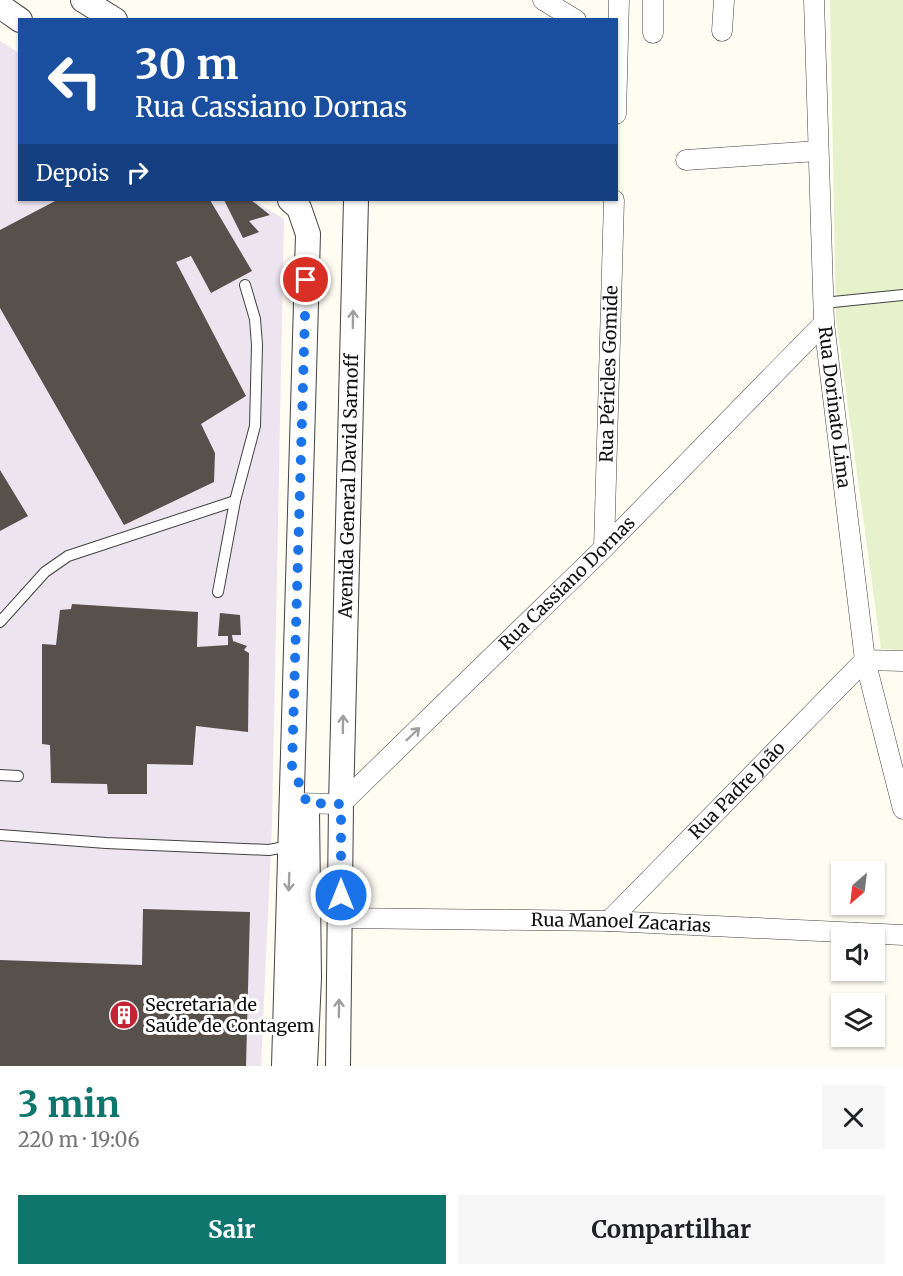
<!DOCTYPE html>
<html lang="pt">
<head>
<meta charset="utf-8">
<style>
	:root { --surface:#fff; --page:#f6f6f6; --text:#202124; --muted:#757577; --accent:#0f766e }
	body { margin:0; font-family:Merriweather,serif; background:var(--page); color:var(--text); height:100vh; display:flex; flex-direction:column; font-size:22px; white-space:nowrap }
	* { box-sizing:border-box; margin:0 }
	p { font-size:20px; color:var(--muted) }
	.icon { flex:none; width:33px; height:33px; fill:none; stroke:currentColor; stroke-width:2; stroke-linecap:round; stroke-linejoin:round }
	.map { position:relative; height:1066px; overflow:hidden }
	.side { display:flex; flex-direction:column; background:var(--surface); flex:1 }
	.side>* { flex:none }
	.guide { position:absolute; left:18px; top:18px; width:600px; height:183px; border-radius:0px; box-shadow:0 2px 4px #0004; background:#1a4fa0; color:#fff; overflow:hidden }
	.needle { width:39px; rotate:208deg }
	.buttons { position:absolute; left:831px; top:861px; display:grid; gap:12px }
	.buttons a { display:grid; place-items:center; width:54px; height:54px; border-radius:0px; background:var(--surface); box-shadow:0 2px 4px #0004; font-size:30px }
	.pin { position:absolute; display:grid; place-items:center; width:51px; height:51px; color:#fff; margin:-26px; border:3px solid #fff; border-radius:50%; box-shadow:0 2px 6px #0007 }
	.me { position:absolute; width:66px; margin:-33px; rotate:0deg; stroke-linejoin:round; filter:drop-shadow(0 0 4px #0008) }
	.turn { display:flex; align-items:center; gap:21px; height:126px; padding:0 18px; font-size:27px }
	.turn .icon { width:78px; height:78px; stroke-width:2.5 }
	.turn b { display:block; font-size:42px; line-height:51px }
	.then { display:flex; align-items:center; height:57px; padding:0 18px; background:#0003; gap:12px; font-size:22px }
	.round { display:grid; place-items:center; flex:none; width:63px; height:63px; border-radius:0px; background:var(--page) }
	.head { display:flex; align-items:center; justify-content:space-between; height:102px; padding:0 18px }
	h1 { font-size:36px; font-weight:700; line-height:45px; color:var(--accent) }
	.primary-button { display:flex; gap:12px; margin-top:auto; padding:12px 18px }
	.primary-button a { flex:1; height:69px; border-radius:0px; background:var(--accent); color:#fff; font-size:24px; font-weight:700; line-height:69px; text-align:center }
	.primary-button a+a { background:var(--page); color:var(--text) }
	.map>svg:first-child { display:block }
</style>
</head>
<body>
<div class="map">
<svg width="903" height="1066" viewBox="0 0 903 1066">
	<rect width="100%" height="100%" fill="#fffcf2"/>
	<path fill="#ece4ee" d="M0,41L19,53L20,200H253L284,219L272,826L261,1066H0Z"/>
	<path fill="#e7f2cc" d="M830,0H903V650L881,649L836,319Z"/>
	<g fill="#58504b">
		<path d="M57,200H210L252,271L211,293L191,256L176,262L246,396L201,424L215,453L214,482L124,525L0,308V230Z"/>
		<path d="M224,200H251L270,215L249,221L259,232L243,238Z"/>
		<path d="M0,470L28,516L0,531Z"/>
		<path d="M72,604L198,612L197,647L228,645V636H218L220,613L240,615L241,635H232L233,641L247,646L244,650L249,653L248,732L196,726L193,765L147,764V794H108L107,784L51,783L50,745L42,744V644L56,645L60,610L71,609Z"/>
		<path d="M143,909L250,912L246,1066H0V960L142,965Z"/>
	</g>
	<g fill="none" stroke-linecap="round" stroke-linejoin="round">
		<g stroke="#424242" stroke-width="12">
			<g id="service">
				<path d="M823,303L903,295"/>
				<path d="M218,592L235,501L255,426L257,345L255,319L245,285"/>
				<path d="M0,622L45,572L68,556L235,501"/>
				<path d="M0,775L18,776"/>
				<path d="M0,835L106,843L269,850L290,846"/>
			</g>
		</g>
		<g stroke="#424242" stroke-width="21">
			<g id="minor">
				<path d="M543,0L576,20"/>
				<path id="s1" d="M814,0L824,323L865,660L903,809"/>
				<path d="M722,31L724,0"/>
				<path d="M653,33V0"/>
				<path d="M616,114L619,0"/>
				<path d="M686,160L818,151"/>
				<path id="s2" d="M604,548L614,200"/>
				<path id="s3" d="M291,803L341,804L604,548L824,323"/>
				<path id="s4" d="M341,918L609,921L903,935"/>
				<path id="s5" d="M609,921L865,660L903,661"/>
			</g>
		</g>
		<g stroke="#424242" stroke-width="26">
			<g id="tertiary">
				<path d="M83,0L115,20"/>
				<path d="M0,6L20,20"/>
				<path d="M284,1066L308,234L299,208L290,200"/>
				<path d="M305,1066L309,978L307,811"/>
				<path id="s6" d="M338,1066L341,804L356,200"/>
			</g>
		</g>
		<use href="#service" stroke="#fff" stroke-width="10"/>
		<use href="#minor" stroke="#fff" stroke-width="20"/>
		<use href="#tertiary" stroke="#fff" stroke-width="24"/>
	</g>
	<defs><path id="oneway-shaft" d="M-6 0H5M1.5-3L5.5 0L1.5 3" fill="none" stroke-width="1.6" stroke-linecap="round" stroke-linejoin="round" transform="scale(1.5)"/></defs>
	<g stroke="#9f9f9f">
		<use href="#oneway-shaft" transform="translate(353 319) rotate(-89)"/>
		<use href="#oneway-shaft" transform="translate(343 724) rotate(-89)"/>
		<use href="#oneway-shaft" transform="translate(413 734) rotate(-44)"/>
		<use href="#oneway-shaft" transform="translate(289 882) rotate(92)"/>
		<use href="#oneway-shaft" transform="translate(339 1008) rotate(-89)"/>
	</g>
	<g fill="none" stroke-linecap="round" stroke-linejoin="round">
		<path stroke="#1a73e8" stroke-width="10" stroke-dasharray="0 18" d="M306,280L292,766L307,803L341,804V895"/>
	</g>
	<defs>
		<g id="building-disc" transform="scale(1.5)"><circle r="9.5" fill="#c42335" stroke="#fff"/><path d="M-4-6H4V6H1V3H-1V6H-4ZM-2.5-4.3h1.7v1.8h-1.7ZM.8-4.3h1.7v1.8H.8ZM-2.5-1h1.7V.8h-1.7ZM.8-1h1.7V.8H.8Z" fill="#fff"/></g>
	</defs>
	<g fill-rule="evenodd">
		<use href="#building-disc" x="124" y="1015"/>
	</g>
	<g text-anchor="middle" stroke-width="6" stroke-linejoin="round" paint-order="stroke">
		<g font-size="18" fill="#0f0f0f" stroke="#fff">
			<text dy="6" stroke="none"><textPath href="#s2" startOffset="174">Rua Péricles Gomide</textPath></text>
			<text dy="6" stroke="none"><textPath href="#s1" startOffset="408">Rua Dorinato Lima</textPath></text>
			<text dy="6" stroke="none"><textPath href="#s6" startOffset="580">Avenida General David Sarnoff</textPath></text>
			<text dy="6" stroke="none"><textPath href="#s3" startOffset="366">Rua Cassiano Dornas</textPath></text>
			<text dy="6" stroke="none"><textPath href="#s5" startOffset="183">Rua Padre João</textPath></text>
			<text dy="6" stroke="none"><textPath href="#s4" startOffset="280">Rua Manoel Zacarias</textPath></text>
		</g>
		<g font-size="18" fill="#0f0f0f" stroke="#fff" text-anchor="start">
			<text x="145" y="1011">Secretaria de<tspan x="145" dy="21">Saúde de Contagem</tspan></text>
		</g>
	</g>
</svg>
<div class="buttons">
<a><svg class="needle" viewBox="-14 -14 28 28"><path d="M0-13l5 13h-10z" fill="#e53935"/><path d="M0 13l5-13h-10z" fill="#757577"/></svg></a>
<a><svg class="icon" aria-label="sound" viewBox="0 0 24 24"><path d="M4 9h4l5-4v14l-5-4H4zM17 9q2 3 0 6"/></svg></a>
<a><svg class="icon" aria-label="layers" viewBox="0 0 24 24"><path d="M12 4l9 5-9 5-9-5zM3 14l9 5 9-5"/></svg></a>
</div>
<div class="pin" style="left:306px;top:280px;background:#d93025"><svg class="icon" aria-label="arrive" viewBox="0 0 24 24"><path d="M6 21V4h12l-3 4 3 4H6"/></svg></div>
<svg class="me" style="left:341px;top:895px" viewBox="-20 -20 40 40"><circle r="17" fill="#1a73e8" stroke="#fff" stroke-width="3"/><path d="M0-11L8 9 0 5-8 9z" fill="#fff"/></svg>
<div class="guide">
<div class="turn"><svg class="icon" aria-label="left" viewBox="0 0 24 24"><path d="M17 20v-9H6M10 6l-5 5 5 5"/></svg><div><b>30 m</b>Rua Cassiano Dornas</div></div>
<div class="then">Depois<svg class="icon" aria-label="right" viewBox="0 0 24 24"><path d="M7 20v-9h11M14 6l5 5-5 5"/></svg></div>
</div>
</div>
<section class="side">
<div class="head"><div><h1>3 min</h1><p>220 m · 19:06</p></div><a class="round"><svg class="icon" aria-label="close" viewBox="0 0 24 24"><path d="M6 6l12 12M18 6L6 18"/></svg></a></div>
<div class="primary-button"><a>Sair</a><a>Compartilhar</a></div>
</section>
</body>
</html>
